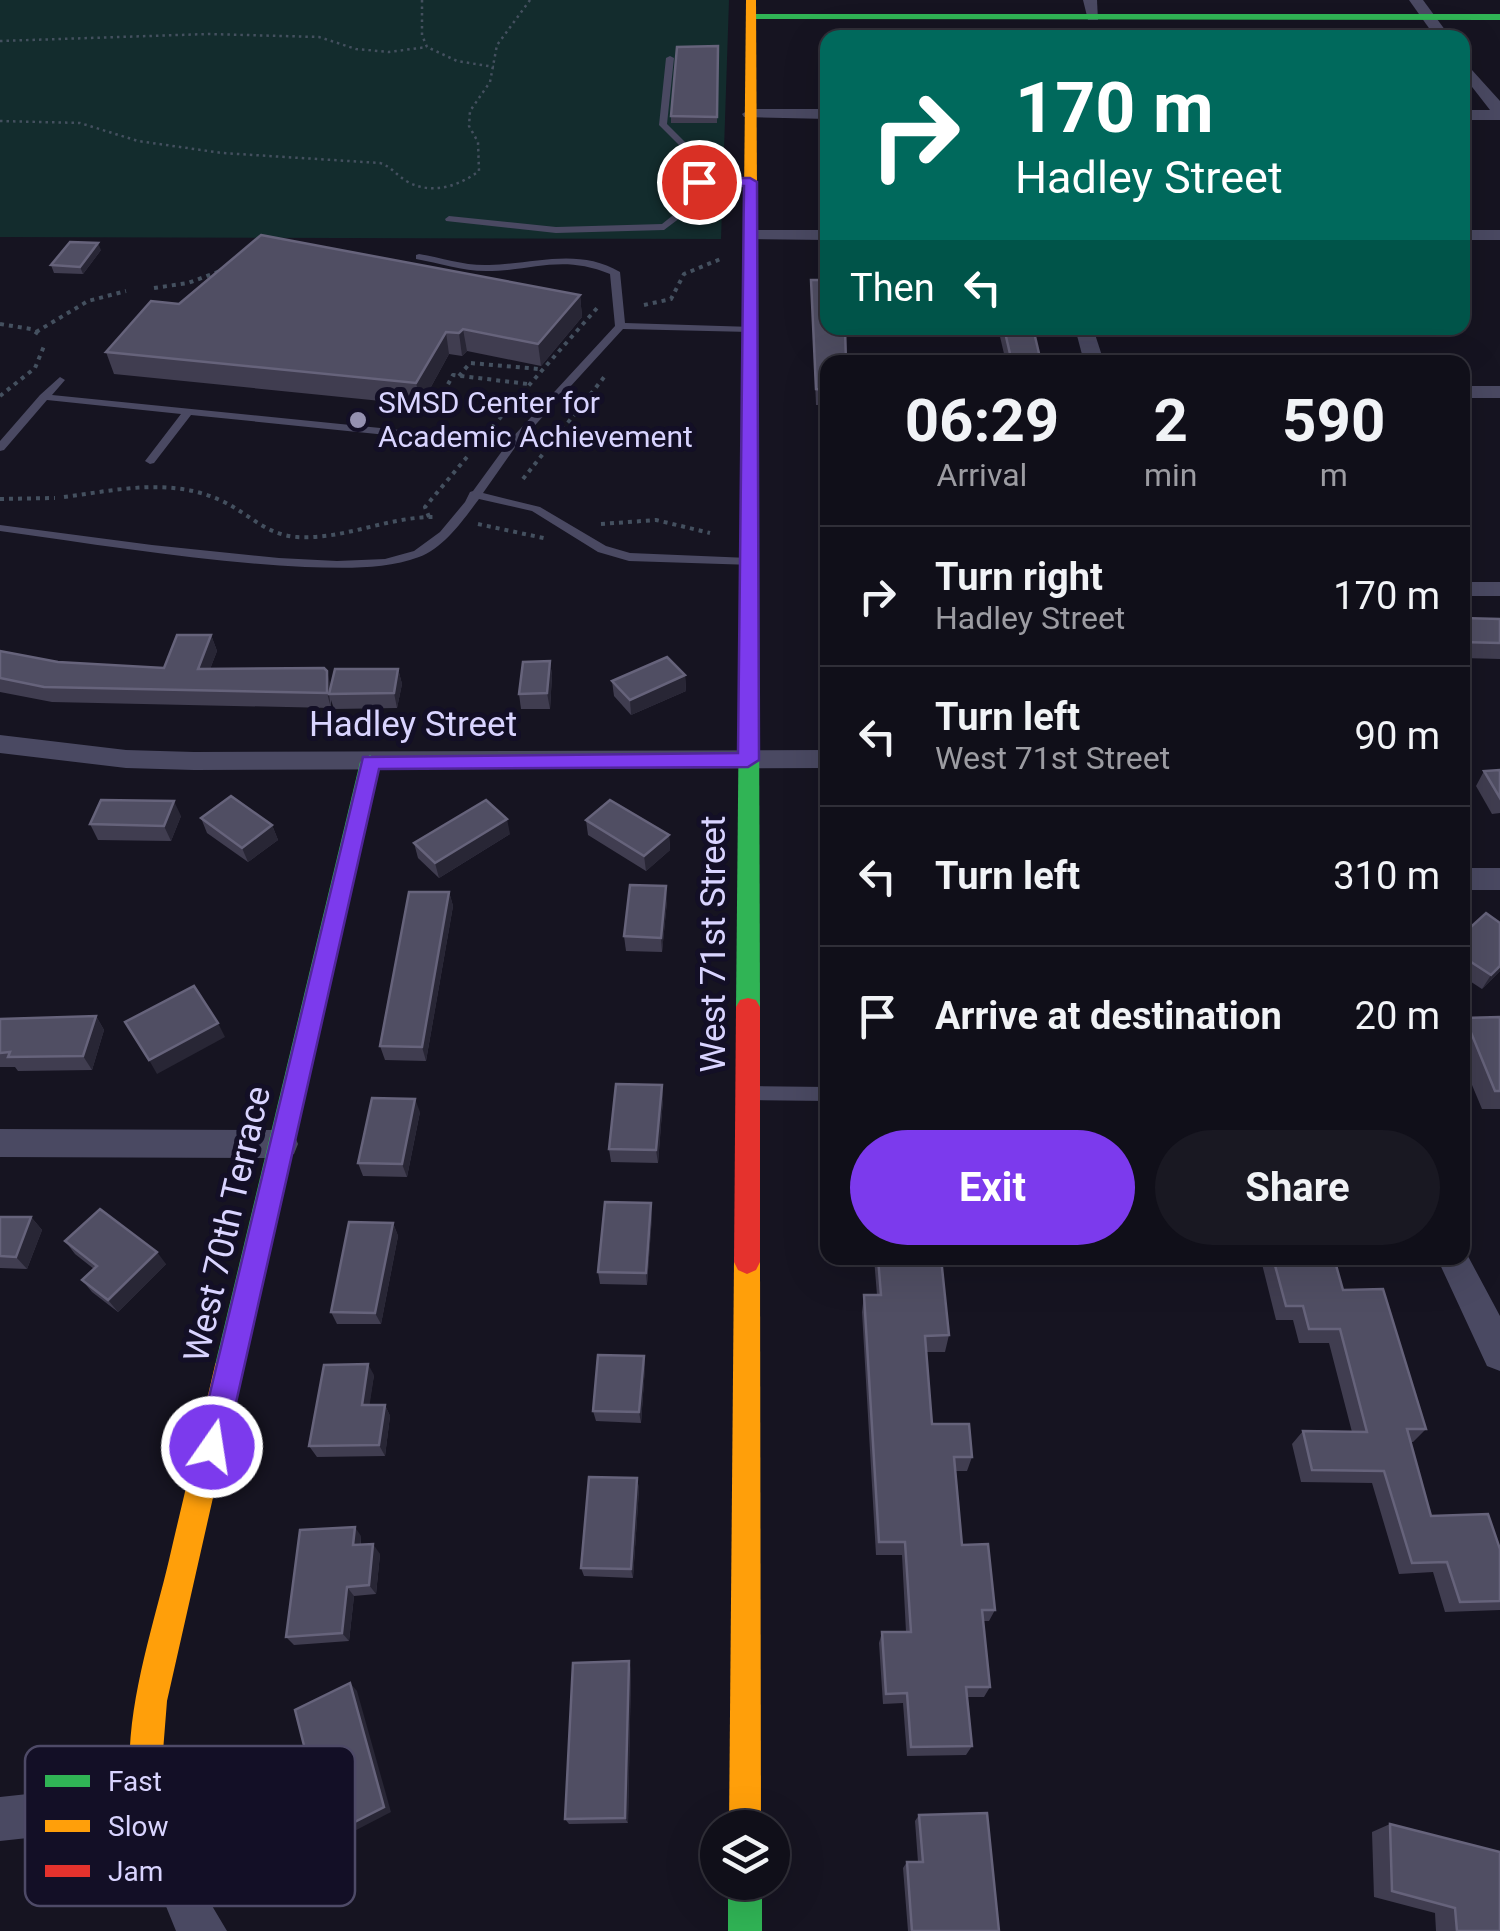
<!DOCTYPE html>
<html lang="en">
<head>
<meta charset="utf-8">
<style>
	:root { --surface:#100f19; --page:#191822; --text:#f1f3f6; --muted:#9c9ca2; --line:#302f38; --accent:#7c3aed }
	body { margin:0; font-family:Roboto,sans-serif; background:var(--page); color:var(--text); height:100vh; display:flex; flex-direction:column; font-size:38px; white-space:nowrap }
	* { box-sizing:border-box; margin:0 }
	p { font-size:32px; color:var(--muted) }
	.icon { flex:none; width:55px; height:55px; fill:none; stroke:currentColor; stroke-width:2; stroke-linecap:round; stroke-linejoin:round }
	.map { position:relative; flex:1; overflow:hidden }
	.panel { position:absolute; left:820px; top:355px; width:650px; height:910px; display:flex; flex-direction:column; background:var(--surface); border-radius:20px; box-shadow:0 10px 40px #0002,0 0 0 2px var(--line) }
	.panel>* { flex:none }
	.banner { position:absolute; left:820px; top:30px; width:650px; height:305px; border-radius:20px; box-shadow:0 10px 40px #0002,0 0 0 2px var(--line); background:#00695c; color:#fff; overflow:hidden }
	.fabs { position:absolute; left:700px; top:1810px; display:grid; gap:20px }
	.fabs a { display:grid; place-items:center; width:90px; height:90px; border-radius:50%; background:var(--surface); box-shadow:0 10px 40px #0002,0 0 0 2px var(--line); font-size:50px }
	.pin { position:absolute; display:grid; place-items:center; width:85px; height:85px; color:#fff; margin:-42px; border:5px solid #fff; border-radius:50%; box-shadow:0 2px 10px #0007 }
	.me { position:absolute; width:110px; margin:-55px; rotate:13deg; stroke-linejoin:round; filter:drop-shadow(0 0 8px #0008) }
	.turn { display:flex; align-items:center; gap:35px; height:210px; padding:0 30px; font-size:45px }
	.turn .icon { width:130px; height:130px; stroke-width:2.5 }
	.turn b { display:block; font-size:70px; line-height:85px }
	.then { display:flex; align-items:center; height:95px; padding:0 30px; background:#0003; gap:20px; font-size:38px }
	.eta { display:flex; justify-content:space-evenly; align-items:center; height:170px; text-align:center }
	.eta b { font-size:60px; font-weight:700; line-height:70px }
	.cta { display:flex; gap:20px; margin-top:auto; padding:20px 30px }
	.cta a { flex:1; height:115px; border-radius:60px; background:var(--accent); color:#fff; font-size:40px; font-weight:700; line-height:115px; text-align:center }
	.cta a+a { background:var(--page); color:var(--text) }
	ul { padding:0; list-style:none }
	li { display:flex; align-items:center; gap:30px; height:140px; padding:0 30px; border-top:2px solid var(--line) }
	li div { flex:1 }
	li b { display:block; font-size:38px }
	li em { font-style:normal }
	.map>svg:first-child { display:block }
</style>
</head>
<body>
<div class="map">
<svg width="1500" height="1931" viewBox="0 0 1500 1931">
	<rect width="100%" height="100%" fill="#161421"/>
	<path fill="#132c2d" d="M0,0H729L721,239L0,237Z"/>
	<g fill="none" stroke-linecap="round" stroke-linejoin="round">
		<g stroke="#44505f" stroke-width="2.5" stroke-dasharray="2.5 4" stroke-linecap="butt">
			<path d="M422,0V35L427,47L457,61L494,67"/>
			<path d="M0,41L208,34L319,37L356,49L389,52L427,47"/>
			<path d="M0,121L80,123L138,141L222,153L380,163C392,167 397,176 408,182C432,195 459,186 479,171L478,142L469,126L470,111L490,82L497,45L530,0"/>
		</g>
		<g stroke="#44505f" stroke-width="4" stroke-dasharray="4 5" stroke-linecap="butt">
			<path d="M154,288L188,283L223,270"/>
			<path d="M644,305L671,299L684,274L723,258"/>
			<path d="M0,324L31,329L40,335"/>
			<path d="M36,332L88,301L126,291"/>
			<path d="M459,376L470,363L539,369"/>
			<path d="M0,396L35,368L44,346"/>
			<path d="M431,416L453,375L528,384"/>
			<path d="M493,426L598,307"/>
			<path d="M523,479L605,376"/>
			<path d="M64,497C117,490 172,477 222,501C248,513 266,535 297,537C343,540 387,517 433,517"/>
			<path d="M0,499L55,498"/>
			<path d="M429,517L425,507L467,457"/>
			<path d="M478,524L548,539"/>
			<path d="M601,524L656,520L710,533"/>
		</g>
		<g fill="#4a4962" fill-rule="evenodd">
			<path d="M670,56L674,58L667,124L697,154L703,179H750L753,180V184L704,185L705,199L664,230L556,233L446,221L445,219L449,216L556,227L662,224L697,196L689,155L659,125L666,58Z"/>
			<path d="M419,254C443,258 465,266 489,265C534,264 578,247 620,272L625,323L753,327L755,329L750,332L623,329L516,446L483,493L540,507L606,546L630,553L749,558L753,559V565L629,561L598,552L532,511L479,499C464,519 444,548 419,557C384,570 343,568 305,567C203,562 101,545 0,531V525L152,545L279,558L337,561L385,559L414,551L440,532L465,502L470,492L473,491L505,447L191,415L154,463L150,464L145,461L181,414L47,400L4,450L0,451V441L40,395L60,377L65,380L52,395L509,441L615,326L610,274C561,254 534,271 486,271C462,271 439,263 416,259V255Z"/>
			<path d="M752,1086L828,1087V1101L752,1100L746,1098L744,1093L746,1088Z"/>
		</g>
		<g fill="#4a4962" fill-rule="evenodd">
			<path d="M1083,0H1097L1098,20H1088Z"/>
			<path d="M1409,0H1423L1451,38H1436Z"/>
			<path d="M1462,59L1500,101V120H1462V110H1490L1462,74Z"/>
			<path d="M750,109H828V119L744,117L742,114Z"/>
			<path d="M750,230H828V240L744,239V231Z"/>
			<rect x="1462" y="230" width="38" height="10"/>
			<path d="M1075,328H1093L1104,362H1084Z"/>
			<rect x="1462" y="386" width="38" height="12"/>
			<rect x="1462" y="582" width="38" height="14"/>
			<path d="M0,735L126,750L194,752L828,750V768L194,770L126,768L0,753Z"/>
			<rect x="1462" y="868" width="38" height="22"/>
			<path d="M0,1129L282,1130L294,1134L298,1144L294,1154L282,1158L0,1157Z"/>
			<path d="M1462,1245L1500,1316V1371L1487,1366L1437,1258H1462Z"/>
			<path d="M37,1793L154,1799L170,1805L205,1894L227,1931H176L140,1842L37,1837L0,1841V1797Z"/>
		</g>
		<g fill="#30b455" fill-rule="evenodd">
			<path d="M751,14H1500V20L747,19Z"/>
			<path d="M750,383L758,388L760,1007L756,1014H740L736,1007L742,388Z"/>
			<path d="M370,755L380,762L243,1365L239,1374L229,1378L219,1374L215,1365L360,762Z"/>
			<rect x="728" y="1882" width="34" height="49"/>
		</g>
		<g fill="#ff9f0a" fill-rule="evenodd">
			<path d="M746,0H756L758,388L750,393L742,388Z"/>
			<path d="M747,1250L756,1254L760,1262L761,1828H729L734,1262L738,1254Z"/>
			<path d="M229,1352L239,1356L243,1365L167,1701L162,1764L170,1821L166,1833L154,1837L142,1833C109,1753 150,1641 169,1560C184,1495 200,1430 215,1365L219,1356Z"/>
		</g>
		<path fill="#e5322d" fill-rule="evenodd" d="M748,998L756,1000L760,1007V1262L756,1270L747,1274L738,1270L734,1262L736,1007L740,1000Z"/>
	</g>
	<g fill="#403d50">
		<path d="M718,46L717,123H671V116Z"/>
		<path d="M101,250L83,274L54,273L51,265Z"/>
		<path d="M811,280L828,362V405H816Z"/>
		<path d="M580,295L582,317L541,366L467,351L462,356L449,354L421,405L114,374L106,352L179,304Z"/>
		<path d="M998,328H1033L1041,362H1000V358H1005Z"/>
		<path d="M822,455H828V622H822L820,580L821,565H824Z"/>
		<path d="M1462,618L1500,619V659L1462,658Z"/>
		<path d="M211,635L217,651L210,669L331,686L398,669L402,684L397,708L334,709L331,700V708L52,702L0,692V651L58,662L164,668Z"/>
		<path d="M550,661L552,676L550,709H521L519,694Z"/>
		<path d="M685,675L686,691L631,715L614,696L612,681Z"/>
		<path d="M1500,770V813L1492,814L1476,786L1484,771Z"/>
		<path d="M181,816L171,841L98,840L90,824Z"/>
		<path d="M201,818L272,825L278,840L248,862L207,833Z"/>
		<path d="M586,820L669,835L670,850L646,871L588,835Z"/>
		<path d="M510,834L439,878L418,858L414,843Z"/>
		<path d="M449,892L453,906L426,1061L385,1060L380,1046Z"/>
		<path d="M667,901L662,952L626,951L624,936Z"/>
		<path d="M1462,935L1500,971L1482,989L1462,976Z"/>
		<path d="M96,1016L104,1030L92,1070L18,1071L15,1067H0V1019Z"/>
		<path d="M1500,1017V1109H1482L1462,1061V1022L1465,1018Z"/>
		<path d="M662,1085L663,1099L658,1163L611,1162L609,1149Z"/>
		<path d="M420,1112L407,1177L363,1176L358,1163Z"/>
		<path d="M652,1216L647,1285L600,1284L598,1272Z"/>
		<path d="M0,1217H31L42,1230L27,1269L0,1268Z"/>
		<path d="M393,1223L398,1236L381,1324H337L331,1312Z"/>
		<path d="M65,1241L166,1264L118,1312L92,1292L82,1280L94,1269L75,1254Z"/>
		<path d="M874,1258H941L949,1335L945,1352H926L932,1424L972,1457L967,1471H956L962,1545L995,1610L989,1621H983L990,1687L984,1697H967L972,1746L966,1755L907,1756L903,1703L883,1704L879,1643L882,1632H906L902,1555H876L862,1312L864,1295H877Z"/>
		<path d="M1265,1258H1334L1343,1290L1426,1429L1413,1442H1410L1431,1516L1500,1549V1610L1445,1612L1433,1572L1399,1574L1372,1483L1301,1482L1292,1444L1303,1431L1352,1432L1329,1343H1299L1293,1320H1276L1262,1264Z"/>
		<path d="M644,1356L645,1367L641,1423L596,1421L593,1411Z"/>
		<path d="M374,1375L369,1405H385L390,1416L385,1456L317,1457L309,1446Z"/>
		<path d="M637,1478L639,1489L633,1578L584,1576L581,1568Z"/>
		<path d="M361,1536V1545L380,1554L376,1594L354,1596L349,1641L294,1645L286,1637Z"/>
		<path d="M631,1669L628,1823L569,1824L565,1819Z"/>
		<path d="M919,1815L999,1931H908L903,1868L907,1862H918L915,1821Z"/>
		<path d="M1390,1824L1500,1931H1436L1435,1913L1374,1897L1372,1832Z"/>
	</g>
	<g fill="#282635">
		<path d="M98,243L101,250L83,274L80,267Z"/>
		<path d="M580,295L582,317L541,366L538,344Z"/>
		<path d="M463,329L467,351L462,356L459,333Z"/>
		<path d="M446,332L449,354L421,405L416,383Z"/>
		<path d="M211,635L217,651L204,685L198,669Z"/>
		<path d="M550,661L552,676L550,709L547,693Z"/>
		<path d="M398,669L402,684L397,708L394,693Z"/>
		<path d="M327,671L331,687L329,694L331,708L327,693Z"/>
		<path d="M685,675L686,691L631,715L630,700Z"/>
		<path d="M174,801L181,816L171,841L164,826Z"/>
		<path d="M507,819L510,834L439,878L435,863Z"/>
		<path d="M272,825L278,840L248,862L242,848Z"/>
		<path d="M669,835L670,850L646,871L644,856Z"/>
		<path d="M666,886L667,901L662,952L661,938Z"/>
		<path d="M449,892L453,906L426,1061L422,1047Z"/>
		<path d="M1500,966V971L1482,989L1491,975Z"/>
		<path d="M96,1016L104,1030L92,1070L83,1056Z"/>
		<path d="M218,1023L225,1037L157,1074L149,1060Z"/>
		<path d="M662,1085L663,1099L658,1163L656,1150Z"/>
		<path d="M415,1099L420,1112L407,1177L402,1164Z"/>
		<path d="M651,1203L652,1216L647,1285L646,1273Z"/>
		<path d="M31,1217L42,1230L27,1269L16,1257Z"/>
		<path d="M393,1223L398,1236L381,1324L375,1313Z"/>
		<path d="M157,1252L166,1264L118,1312L108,1300Z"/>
		<path d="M644,1356L645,1367L641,1423L639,1412Z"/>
		<path d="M368,1364L374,1375L368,1416L362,1405Z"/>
		<path d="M385,1405L390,1416L385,1456L379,1445Z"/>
		<path d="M637,1478L639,1489L633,1578L631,1569Z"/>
		<path d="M355,1527L361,1536L360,1555L353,1545Z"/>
		<path d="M373,1544L380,1554L376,1594L369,1585Z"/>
		<path d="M347,1587L354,1596L349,1641L342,1633Z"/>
		<path d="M629,1661L631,1669L628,1823L625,1818Z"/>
		<path d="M350,1683L357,1691L391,1812L335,1841L327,1836Z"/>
	</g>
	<g fill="#504e63" stroke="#66637b" stroke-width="2.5">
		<path d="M718,46L717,117L671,116L677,47Z"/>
		<path d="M261,235L580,295L538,344L463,329L459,333L446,332L416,383L106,352L151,301L179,304Z"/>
		<path d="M70,242L98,243L80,267L51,265Z"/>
		<path d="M811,280H828V328H845L846,362H828V390L816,389Z"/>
		<path d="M1004,328H1033L1041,362H1001L1000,358H1011Z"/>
		<path d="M822,455H828V607L822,606L821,565H826Z"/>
		<path d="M1462,618L1500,619V643L1462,642Z"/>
		<path d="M177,635H211L198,669L324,668L327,671V693L44,687L0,678V651L58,662L164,668Z"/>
		<path d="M667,657L685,675L630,700L612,681Z"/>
		<path d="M550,661L547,693L519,694L523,662Z"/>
		<path d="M335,669H398L394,693L329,694Z"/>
		<path d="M1500,770V798L1484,771Z"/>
		<path d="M231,796L272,825L242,848L201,818Z"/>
		<path d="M101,800L174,801L164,826L90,824Z"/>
		<path d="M486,800L507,819L435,863L414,843Z"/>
		<path d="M610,800L669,835L644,856L586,820Z"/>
		<path d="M630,885L666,886L661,938L624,936Z"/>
		<path d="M409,892H449L422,1047L380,1046Z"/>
		<path d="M1486,913L1500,923V966L1491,975L1462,956V935Z"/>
		<path d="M194,986L218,1023L149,1060L125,1022Z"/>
		<path d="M96,1016L83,1056L8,1057L10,1052L0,1053V1019Z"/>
		<path d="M1500,1017V1091H1495L1465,1018Z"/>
		<path d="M616,1084L662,1085L656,1150L609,1149Z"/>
		<path d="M372,1098L415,1099L402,1164L358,1163Z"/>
		<path d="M605,1202L651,1203L646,1273L598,1272Z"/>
		<path d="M100,1209L157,1252L108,1300L82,1280L97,1266L65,1241Z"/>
		<path d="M0,1217H31L16,1257L0,1256Z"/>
		<path d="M349,1222L393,1223L375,1313L331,1312Z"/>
		<path d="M878,1258H941L949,1335L925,1336L932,1424H969L972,1457H954L962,1545L988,1544L995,1610H982L990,1687H966L972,1746L911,1747L907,1693L886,1694L882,1632H911L905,1542H879L864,1295H881Z"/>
		<path d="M1273,1258H1334L1343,1290L1383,1289L1426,1429H1407L1431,1516L1488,1514L1500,1549V1601L1460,1602L1447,1562L1412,1563L1384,1471L1312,1470L1303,1431L1367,1432L1340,1329H1309L1303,1306H1286Z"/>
		<path d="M598,1355L644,1356L639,1412L593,1411Z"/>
		<path d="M368,1364L362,1405H385L379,1445L309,1446L324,1365Z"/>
		<path d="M589,1477L637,1478L631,1569L581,1568Z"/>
		<path d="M355,1527L353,1545L373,1544L369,1585L347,1587L342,1633L286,1637L300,1530Z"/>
		<path d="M629,1661L625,1818L565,1819L573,1663Z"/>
		<path d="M350,1683L384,1807L327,1836L295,1710Z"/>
		<path d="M987,1813L999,1931H912L907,1862H923L919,1815Z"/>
		<path d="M1390,1824L1500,1852V1931H1457L1455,1908L1392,1891Z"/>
	</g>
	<path fill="#7c3aed" stroke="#51269a" stroke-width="2.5" d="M699,178H750L757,182L759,760L748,767L379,769L226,1447L222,1457L212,1461L201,1457L197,1447L363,757L738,753L744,186L694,185L692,182Z"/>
	<circle fill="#9591b1" stroke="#130f26" stroke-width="4" cx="358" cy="420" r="10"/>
	<g text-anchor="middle" stroke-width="10" stroke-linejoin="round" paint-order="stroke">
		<g font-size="30" fill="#d9d4ff" stroke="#130f26" text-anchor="start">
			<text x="378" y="413">SMSD Center for<tspan x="378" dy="34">Academic Achievement</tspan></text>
		</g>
		<g font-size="35" fill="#d9d4ff" stroke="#130f26">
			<text x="413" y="736">Hadley Street</text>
			<text transform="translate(713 944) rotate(-90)" y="12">West 71st Street</text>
			<text transform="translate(227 1224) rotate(-77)" y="12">West 70th Terrace</text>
		</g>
	</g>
	<rect x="25" y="1746" width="330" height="160" rx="15" fill="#130f26" stroke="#4e4a67" stroke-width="2.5"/>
	<rect x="45" y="1775" width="45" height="12" fill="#30b455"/>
	<rect x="45" y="1820" width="45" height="12" fill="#ff9f0a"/>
	<rect x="45" y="1865" width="45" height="12" fill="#e5322d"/>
	<g font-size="28" fill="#d9d4ff">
		<text x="108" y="1791">Fast</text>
		<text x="108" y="1836">Slow</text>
		<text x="108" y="1881">Jam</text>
	</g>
</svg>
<div class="fabs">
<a><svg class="icon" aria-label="layers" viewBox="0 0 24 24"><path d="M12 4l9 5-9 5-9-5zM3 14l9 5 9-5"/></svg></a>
</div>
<div class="pin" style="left:699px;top:182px;background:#d93025"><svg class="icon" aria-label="arrive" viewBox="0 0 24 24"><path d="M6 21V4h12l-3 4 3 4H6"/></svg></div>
<svg class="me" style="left:212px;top:1447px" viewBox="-20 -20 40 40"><circle r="17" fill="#7c3aed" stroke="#fff" stroke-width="3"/><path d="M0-11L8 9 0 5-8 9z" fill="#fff"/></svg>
<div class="banner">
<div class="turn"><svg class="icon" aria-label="right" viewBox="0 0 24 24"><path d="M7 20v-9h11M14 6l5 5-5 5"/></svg><div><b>170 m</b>Hadley Street</div></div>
<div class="then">Then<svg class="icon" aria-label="left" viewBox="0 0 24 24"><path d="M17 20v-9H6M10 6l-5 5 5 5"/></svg></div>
</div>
<section class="panel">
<div class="eta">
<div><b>06:29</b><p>Arrival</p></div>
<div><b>2</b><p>min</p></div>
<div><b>590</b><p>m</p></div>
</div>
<ul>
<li><svg class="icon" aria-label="right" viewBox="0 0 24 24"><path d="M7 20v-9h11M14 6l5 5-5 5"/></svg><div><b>Turn right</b><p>Hadley Street</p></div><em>170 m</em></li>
<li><svg class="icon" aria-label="left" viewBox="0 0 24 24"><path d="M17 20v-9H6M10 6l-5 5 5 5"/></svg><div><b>Turn left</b><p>West 71st Street</p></div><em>90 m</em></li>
<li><svg class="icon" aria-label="left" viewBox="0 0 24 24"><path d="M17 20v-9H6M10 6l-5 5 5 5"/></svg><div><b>Turn left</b></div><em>310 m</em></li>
<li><svg class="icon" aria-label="arrive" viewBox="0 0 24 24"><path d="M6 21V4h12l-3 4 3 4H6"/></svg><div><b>Arrive at destination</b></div><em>20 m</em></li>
</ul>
<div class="cta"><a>Exit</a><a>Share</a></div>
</section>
</div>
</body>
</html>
